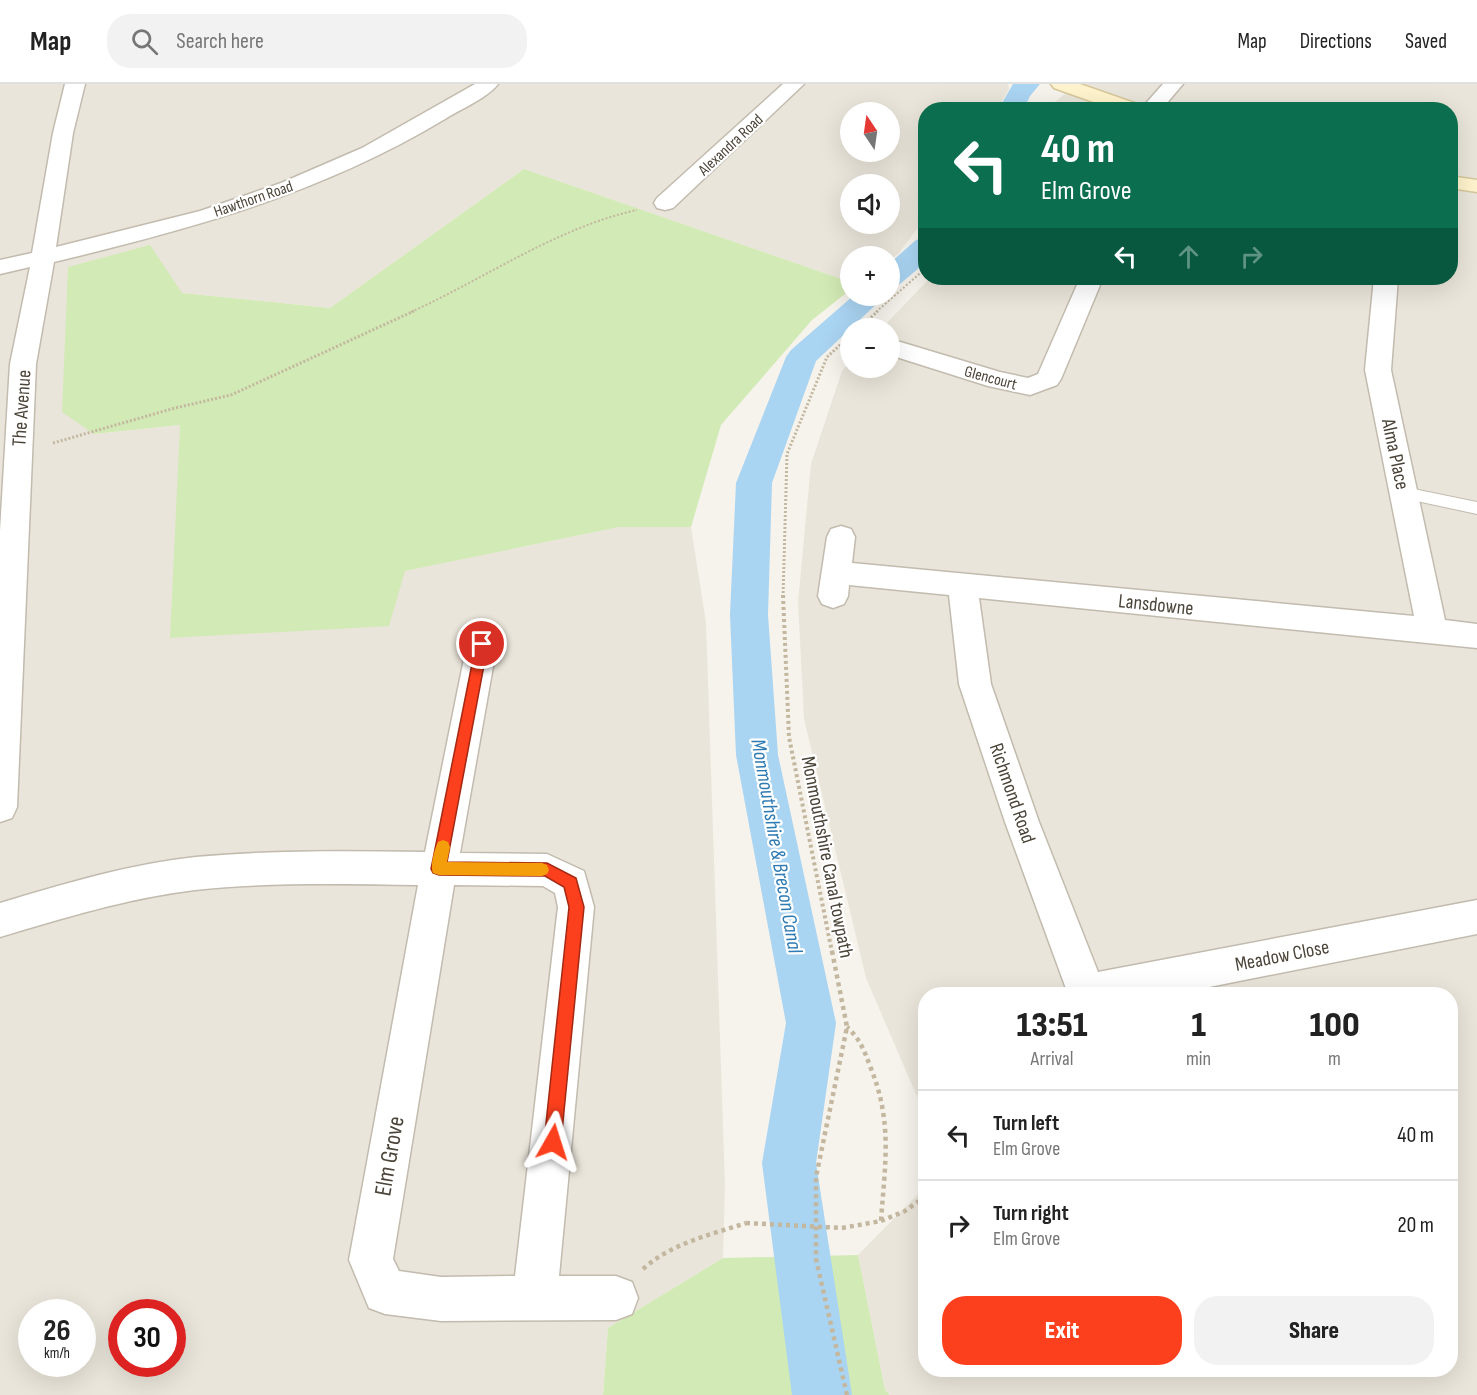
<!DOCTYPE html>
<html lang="en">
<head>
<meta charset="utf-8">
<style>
	:root { --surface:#fff; --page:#f2f2f2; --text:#222; --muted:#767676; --line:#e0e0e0; --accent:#fc3f1d }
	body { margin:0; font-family:"Sofia Sans Condensed",sans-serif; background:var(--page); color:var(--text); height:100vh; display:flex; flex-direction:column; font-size:22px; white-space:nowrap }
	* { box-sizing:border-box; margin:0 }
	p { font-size:20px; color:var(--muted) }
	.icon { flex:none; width:33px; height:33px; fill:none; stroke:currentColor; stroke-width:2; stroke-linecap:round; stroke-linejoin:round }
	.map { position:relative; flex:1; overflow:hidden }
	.details { position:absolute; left:918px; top:903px; width:540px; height:390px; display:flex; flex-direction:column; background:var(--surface); border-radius:24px; box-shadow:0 6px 24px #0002 }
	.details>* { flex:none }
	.banner { position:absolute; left:918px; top:18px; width:540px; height:183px; border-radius:24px; box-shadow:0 6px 24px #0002; background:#0b6e4f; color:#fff; overflow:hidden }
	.needle { width:39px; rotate:347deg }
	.fabs { position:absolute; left:840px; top:18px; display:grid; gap:12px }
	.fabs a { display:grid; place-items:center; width:60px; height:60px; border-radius:50%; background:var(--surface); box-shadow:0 6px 24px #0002; font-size:30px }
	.speed { position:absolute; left:18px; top:1215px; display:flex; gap:12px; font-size:30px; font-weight:700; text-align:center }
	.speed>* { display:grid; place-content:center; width:78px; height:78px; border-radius:50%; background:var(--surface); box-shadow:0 6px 24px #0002; line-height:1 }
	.speed small { font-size:15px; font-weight:400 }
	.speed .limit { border:9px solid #d22; background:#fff; color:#111 }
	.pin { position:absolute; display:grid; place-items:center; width:51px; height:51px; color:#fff; margin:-26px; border:3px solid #fff; border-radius:50%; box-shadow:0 2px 6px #0007 }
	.me { position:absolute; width:66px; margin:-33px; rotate:6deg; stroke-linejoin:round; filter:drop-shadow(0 0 4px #0008) }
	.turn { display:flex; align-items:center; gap:21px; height:126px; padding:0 24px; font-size:27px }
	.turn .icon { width:78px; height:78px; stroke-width:2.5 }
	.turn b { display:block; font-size:42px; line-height:51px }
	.lanes { display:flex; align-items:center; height:57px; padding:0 24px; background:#0003; justify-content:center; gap:30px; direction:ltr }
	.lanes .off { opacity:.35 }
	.eta { display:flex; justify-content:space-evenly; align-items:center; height:102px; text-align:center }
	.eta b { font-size:36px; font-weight:800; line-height:42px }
	.primary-button { display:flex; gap:12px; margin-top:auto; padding:12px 24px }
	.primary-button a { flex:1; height:69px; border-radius:24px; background:var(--accent); color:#fff; font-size:24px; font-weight:800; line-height:69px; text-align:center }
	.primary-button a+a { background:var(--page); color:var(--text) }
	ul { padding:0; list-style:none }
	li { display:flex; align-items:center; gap:18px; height:90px; padding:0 24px; border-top:2px solid var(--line) }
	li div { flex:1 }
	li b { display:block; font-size:22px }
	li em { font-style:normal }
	header { display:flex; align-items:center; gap:36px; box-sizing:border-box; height:84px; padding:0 30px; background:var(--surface); border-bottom:2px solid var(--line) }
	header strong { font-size:28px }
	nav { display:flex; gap:33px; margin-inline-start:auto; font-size:21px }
	.search { width:420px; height:54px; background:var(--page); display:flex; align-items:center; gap:15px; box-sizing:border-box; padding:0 21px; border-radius:24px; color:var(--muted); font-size:22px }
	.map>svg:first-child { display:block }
</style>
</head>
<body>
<header>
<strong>Map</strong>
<div class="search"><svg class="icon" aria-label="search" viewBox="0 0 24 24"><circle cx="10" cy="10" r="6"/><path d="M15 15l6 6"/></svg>Search here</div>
<nav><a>Map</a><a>Directions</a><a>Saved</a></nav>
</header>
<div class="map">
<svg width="1477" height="1311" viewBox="0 0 1477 1311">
	<rect width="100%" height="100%" fill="#f6f3ec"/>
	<g fill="#eae5da" fill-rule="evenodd">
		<path d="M0,0H1008L1009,5L997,25L926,26L925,134L899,169L890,176V172H850V198L524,85L330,224L182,209L94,350L180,341L404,487L619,443H691L706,539L725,1102L723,1174L608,1244L603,1311H0ZM850,28H890V68H850ZM850,100H890V140H850ZM32,1228H82V1280H32ZM122,1228H172V1280H122Z"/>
		<path d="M1076,0H1477V1311H890L885,1306L858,1171L925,1103L926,1286H1450V910H926L925,1031L866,894L804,635L798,518L811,380L842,287L850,278V284H890V244H882L930,194H1450V26L1047,25Z"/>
	</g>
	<g fill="#d2eab5">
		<path d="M524,85L850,198V206L812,236L721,341L691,443H619L405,487L389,542L170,554L180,341L94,350L62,328L68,183L150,161L182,209L330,224Z"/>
		<path d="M858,1171L885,1306L890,1311H603L608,1244L723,1174Z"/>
	</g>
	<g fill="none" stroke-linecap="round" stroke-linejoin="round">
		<g fill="#a9d4f2" fill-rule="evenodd">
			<path d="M1013,0H1040L1030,12L1023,26H998Z"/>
			<path d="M926,153V178L900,200L890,203V179L916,156Z"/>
			<path d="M853,212H885L816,277L772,399L768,531L778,671L836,939L816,1079L852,1311H792L762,1079L786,939L736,671L730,531L736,399L786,273L791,266Z"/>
		</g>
		<g stroke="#c2bbae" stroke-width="2">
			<path id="lane" d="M1404,403L1477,418V430L1398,413L1396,409L1398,405Z"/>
		</g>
		<g stroke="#c2bbae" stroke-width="3">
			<g id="street">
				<path d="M65,0H85L73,49L56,163L200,127L281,99L362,64L475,0H498C489,13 459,26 445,35C322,109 192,145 54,178L36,280L17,723L12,734L0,738V447L10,280L30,183L0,190V176L32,169L53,49Z"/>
				<path d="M783,0H804L673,124L665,126L657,124L654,119L657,114Z"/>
				<path d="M1163,0H1183L1161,26H1140Z"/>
				<path d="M1080,194H1103L1061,295L1057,301L1030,311L988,302L890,271V259L897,257L1000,288L1028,294L1038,290Z"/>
				<path d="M1374,194H1398L1391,286L1445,536L1477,540V564L979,514L991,600L1039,738L1098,888L1477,816V850L1174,910H1068L1005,738L959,600L949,511L849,501L848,512L844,520L833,524L822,520L818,512L827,453L831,445L841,442L851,445L855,453L852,479L1414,532L1365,286Z"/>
				<path d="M482,548L493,551L497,560L460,769L547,770L584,787L594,823L559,1192H616L632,1198L638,1214L632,1230L616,1236L441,1237L385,1230L369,1224L349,1176L418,801C344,800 269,798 195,806C128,814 64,834 0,853V819C64,800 129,780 196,773C272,766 348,767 425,768L467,560L471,551ZM454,801L543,802L555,809L558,823L515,1192L441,1193L399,1187L393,1175Z"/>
			</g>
		</g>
		<g stroke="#d6c79b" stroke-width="3">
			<g id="secondary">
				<path d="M1051,0H1080L1143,22L1146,26H1116L1054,4Z"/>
				<path d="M1450,92L1477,96V108L1450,104Z"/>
			</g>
		</g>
		<g stroke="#c4b79f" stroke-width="2" stroke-dasharray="2 2" stroke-linecap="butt">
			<path d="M1038,26L1045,20"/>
			<path d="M411,228C486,194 556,144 637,126"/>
			<path d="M876,228L926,184"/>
		</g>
		<g stroke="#c4b79f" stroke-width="3" stroke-dasharray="2 2" stroke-linecap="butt">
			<path d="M859,244L878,227"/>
			<path d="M53,359L175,324L231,311L414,227"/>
			<path d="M783,513L787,370L827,273L850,252"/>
		</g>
		<path stroke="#c4b79f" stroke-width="4" stroke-dasharray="3 3" stroke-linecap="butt" d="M783,511L789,653L832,868"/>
		<g stroke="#c4b79f" stroke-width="4.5" stroke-dasharray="4 4" stroke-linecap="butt">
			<path d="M832,867L847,943L816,1093V1175L847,1311"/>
			<path d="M881,1137L905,1127L926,1112"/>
			<path d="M842,1144L881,1137C885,1079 893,1038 870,982C864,966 860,955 847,943"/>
			<path d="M643,1185C672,1159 710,1151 746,1139"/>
		</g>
		<use href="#lane" fill="#fff" fill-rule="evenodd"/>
		<use href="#street" fill="#fff" fill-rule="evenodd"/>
		<use href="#secondary" fill="#fff3cd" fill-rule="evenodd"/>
		<path stroke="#c4b79f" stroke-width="4.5" stroke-dasharray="4 4" stroke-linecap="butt" d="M746,1139L842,1144"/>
	</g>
	<path fill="#fc3f1d" stroke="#a42913" stroke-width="1.5" d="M482,555L488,560L447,778L547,779L576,794L584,823L561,1058L559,1064L553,1066L547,1064L544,1058L569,823L564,803L545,792L439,791L433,789L431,785L476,560Z"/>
	<path fill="#f59e0b" d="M443,756L448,758L450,763L447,778L542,779L547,781L549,786L547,790L542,792L439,791L433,789C430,781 434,767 438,758Z"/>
	<g text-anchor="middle" stroke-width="4.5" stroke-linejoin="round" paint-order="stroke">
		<g font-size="16" fill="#4b4439" stroke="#fff">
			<text transform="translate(730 60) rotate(-43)" y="6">Alexandra Road</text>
			<text transform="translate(253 114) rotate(-19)" y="6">Hawthorn Road</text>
			<text transform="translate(991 293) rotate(15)" y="6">Glencourt</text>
		</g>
		<g font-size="20" fill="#4b4439" stroke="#fff">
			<text transform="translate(21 324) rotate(-86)" y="7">The Avenue</text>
			<text transform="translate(1396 370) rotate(78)" y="7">Alma Place</text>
			<text transform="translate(1156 520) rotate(6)" y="7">Lansdowne</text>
			<text transform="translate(1013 709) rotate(71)" y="7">Richmond Road</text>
			<text transform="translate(828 773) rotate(79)" y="7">Monmouthshire Canal towpath</text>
			<text transform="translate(1282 871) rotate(-11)" y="7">Meadow Close</text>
		</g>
		<g font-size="21" font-style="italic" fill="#2e7ab2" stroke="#fff">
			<text transform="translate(777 762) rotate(80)" y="7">Monmouthshire &amp; Brecon Canal</text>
		</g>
		<g font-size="24" fill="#4b4439" stroke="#fff">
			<text transform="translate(389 1072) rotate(-80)" y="8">Elm Grove</text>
		</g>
	</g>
</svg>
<div class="fabs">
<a><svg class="needle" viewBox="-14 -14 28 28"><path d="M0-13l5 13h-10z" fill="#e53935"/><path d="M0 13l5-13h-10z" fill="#767676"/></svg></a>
<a><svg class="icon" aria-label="sound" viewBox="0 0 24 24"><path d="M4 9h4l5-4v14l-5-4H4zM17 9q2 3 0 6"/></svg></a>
<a>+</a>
<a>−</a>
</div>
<div class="speed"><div>26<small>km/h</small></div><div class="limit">30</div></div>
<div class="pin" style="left:482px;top:560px;background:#d93025"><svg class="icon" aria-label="arrive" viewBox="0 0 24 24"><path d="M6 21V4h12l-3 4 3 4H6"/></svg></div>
<svg class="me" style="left:553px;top:1058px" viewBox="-20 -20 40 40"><path d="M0-17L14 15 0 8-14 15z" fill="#fc3f1d" stroke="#fff" stroke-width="4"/></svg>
<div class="banner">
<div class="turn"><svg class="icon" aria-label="left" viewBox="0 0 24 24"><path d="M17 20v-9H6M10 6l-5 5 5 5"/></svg><div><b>40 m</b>Elm Grove</div></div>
<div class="lanes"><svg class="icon" aria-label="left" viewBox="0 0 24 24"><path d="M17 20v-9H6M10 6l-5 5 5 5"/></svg><svg class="icon off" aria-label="ahead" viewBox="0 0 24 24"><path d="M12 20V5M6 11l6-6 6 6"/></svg><svg class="icon off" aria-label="right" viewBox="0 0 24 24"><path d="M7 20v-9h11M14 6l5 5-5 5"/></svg></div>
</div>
<section class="details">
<div class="eta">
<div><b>13:51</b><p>Arrival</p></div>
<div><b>1</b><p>min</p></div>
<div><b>100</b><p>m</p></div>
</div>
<ul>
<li><svg class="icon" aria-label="left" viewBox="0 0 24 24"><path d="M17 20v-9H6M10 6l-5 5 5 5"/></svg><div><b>Turn left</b><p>Elm Grove</p></div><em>40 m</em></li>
<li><svg class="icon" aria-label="right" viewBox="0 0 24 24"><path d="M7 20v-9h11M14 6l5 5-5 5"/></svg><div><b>Turn right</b><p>Elm Grove</p></div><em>20 m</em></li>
</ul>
<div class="primary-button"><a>Exit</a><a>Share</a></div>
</section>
</div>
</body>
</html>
